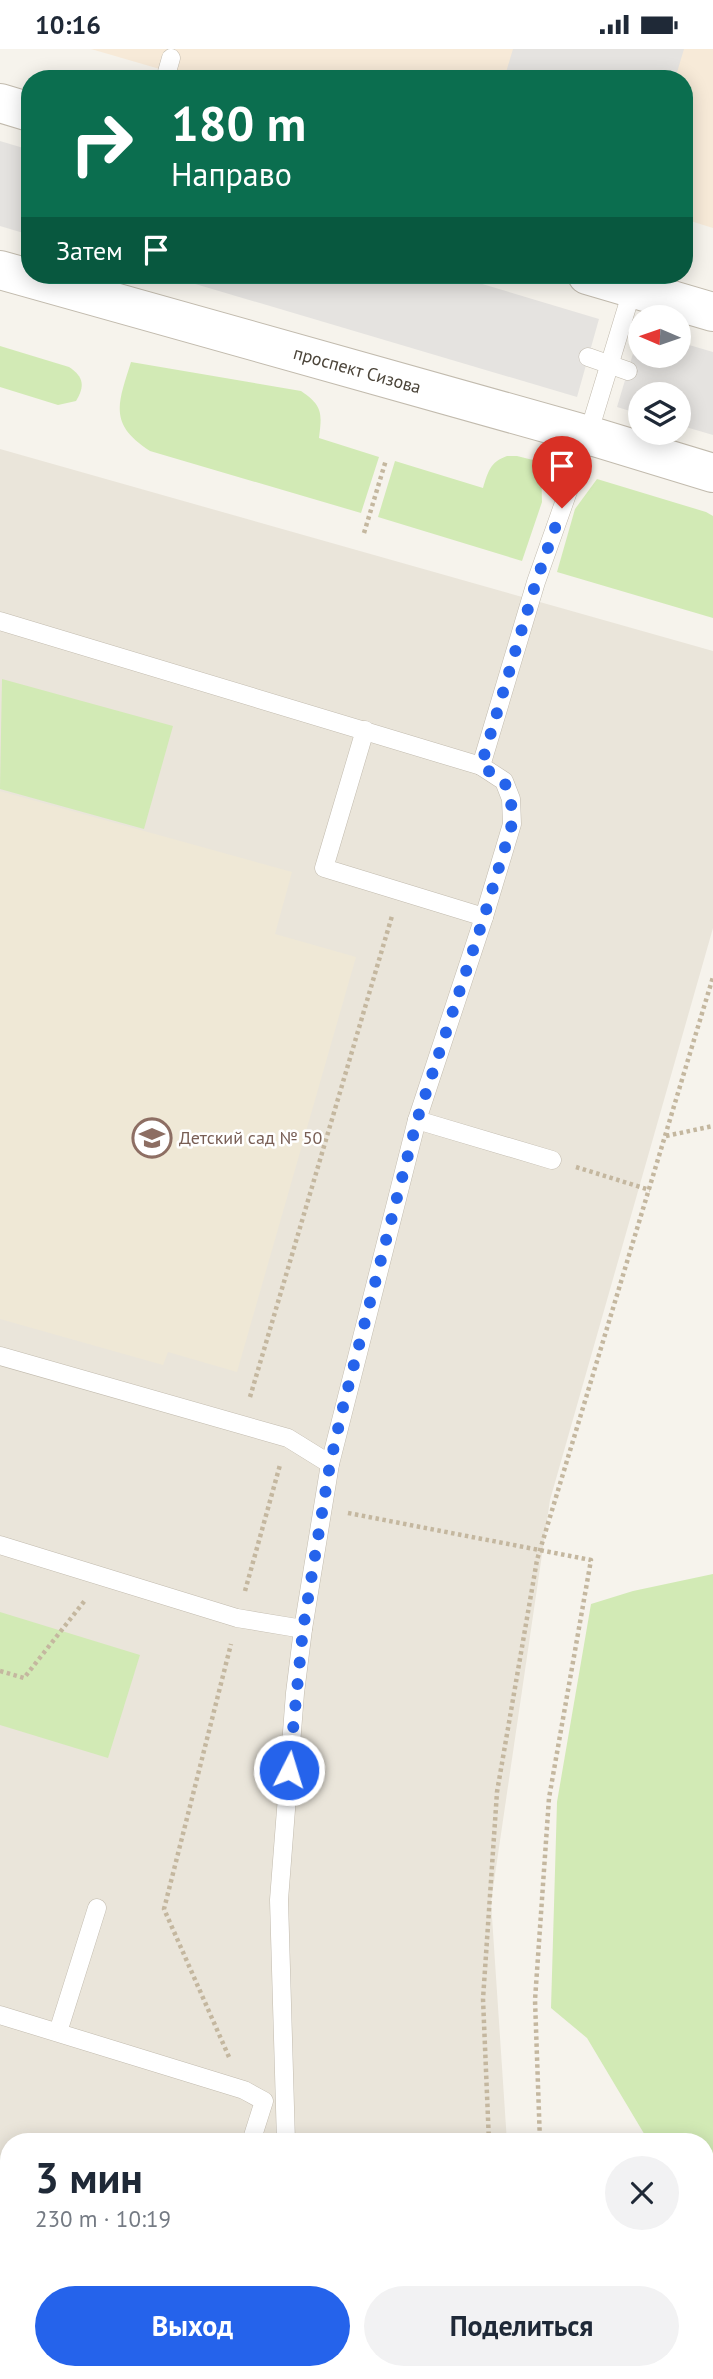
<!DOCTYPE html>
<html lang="ru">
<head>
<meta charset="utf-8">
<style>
	:root { --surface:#fff; --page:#f2f2f3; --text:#1f2937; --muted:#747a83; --accent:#2563eb }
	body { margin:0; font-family:"PT Sans",sans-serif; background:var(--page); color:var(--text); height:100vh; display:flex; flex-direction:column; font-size:26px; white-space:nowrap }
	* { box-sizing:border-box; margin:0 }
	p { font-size:23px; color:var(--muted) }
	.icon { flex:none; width:38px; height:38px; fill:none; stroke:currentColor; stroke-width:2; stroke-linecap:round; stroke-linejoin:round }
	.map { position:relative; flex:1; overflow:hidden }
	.details { position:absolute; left:0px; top:2084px; width:714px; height:247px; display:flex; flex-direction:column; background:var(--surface); border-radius:28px 28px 0 0; box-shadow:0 4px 18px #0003 }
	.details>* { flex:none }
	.banner { position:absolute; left:21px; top:21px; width:672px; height:214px; border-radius:28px; box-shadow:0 4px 18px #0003; background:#0b6e4f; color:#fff; overflow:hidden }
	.needle { width:46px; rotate:272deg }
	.buttons { position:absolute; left:628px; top:256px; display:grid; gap:14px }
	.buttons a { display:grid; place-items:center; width:63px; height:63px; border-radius:50%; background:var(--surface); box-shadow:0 4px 18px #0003; font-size:35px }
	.pin { position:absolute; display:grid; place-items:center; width:60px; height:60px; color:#fff; margin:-72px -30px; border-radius:50% 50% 50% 0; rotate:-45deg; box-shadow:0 0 7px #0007 }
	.pin .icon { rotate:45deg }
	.me { position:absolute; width:77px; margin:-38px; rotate:5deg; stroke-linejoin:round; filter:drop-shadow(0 0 5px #0008) }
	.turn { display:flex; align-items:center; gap:24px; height:147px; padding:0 35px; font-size:32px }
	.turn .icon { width:91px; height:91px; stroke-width:2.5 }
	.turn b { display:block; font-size:49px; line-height:60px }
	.then { display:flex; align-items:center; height:66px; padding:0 35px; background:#0003; gap:14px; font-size:26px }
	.round { display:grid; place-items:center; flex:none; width:74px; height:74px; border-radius:37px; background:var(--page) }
	.headline { display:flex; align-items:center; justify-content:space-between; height:119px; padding:0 35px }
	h1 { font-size:42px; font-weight:800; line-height:52px }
	.action { display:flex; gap:14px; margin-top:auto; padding:14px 35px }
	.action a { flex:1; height:80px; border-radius:42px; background:var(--accent); color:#fff; font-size:28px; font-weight:800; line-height:80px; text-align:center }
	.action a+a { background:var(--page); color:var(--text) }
	.status { display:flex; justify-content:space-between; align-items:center; height:49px; padding:0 35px; background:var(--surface); direction:ltr }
	.status svg { height:19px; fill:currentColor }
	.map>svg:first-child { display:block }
</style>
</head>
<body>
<div class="status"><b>10:16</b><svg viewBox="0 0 49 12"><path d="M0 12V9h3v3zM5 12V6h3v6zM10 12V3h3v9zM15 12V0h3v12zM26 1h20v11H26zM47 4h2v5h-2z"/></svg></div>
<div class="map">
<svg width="713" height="2330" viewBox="0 0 713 2330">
	<rect width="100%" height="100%" fill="#f6f3ec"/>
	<path fill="#eae5da" d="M0,400L713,602V879L550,1451L491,1853L507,2093H9V2322H531L532,2330H0Z"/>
	<path fill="#f7ead8" d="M91,0H713V179L684,170V30H194Z"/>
	<path fill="#efe8d6" d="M0,742L292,823L275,885L356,908L237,1323L168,1303L163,1316L0,1270Z"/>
	<g fill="#d2eab5">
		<path d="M0,297L69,318C84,328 85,337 76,352L58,356L0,338Z"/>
		<path d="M131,313L301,342C323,357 322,364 319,389L379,408L361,464L150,402C108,375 118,355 131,313Z"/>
		<path d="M507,407H517L541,413L542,453L522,512L378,468L395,412L483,439C488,423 490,413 507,407Z"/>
		<path d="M597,430L706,463L713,467V569L557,523L575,460Z"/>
		<path d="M2,630L173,677L144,780L0,740Z"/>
		<path d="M713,1525V2135L705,2137V2093H649L587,1989L551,1959L557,1753L591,1555L633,1542Z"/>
		<path d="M0,1563L140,1606L108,1709L0,1676Z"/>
		<path d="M580,2322H636V2330H581Z"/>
	</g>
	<g fill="#e5e3e0">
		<path d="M513,0H684L675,30H504Z"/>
		<path d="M0,92L30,101V186L0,177Z"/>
		<path d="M165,226H452L599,270L577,348Z"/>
		<path d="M640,281V306H679V293L713,303V386L679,376V345H640V365L617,358Z"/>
	</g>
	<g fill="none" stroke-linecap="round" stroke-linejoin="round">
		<g stroke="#c2bbae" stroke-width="19">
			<g id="service">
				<path d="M165,30L171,9"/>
				<path d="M588,308L628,322"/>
				<path d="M0,572L481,717"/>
				<path d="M365,681L324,819L484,868"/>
				<path d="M417,1071L552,1111"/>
				<path d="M0,1307L288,1389L330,1415"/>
				<path d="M0,1496L237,1569L303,1580"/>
				<path d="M0,1966L244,2041L264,2052L251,2093"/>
				<path d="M58,1983L97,1859"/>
				<path d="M286,2093L279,1851L295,1644L303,1580L330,1415L417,1071L484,868L512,775L511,750L504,732L481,717L536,533L588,386L634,235"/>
				<path d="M0,2161L9,2164"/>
				<path d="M0,2274L9,2277"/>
				<path d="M312,2322L313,2330"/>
				<path d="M566,2322L567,2330"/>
			</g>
		</g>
		<g stroke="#c2bbae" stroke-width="40">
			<g id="tertiary">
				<path d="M0,54L30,63"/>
				<path id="s1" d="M0,221L588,386L713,424"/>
				<path d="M587,226L713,263"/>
			</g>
		</g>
		<g stroke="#c4b79f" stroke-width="4.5" stroke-dasharray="3.5 3.5" stroke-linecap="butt">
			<path d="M364,484L386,411"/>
			<path d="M666,1087L713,1077"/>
			<path d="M576,1118L650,1141"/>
			<path d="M250,1348L392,867"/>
			<path d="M348,1464L591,1511L549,1749L535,1951L540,2093"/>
			<path d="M245,1542L280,1416"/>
			<path d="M0,1622L24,1629L86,1550"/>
			<path d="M229,2008L164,1860L231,1595"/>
			<path d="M489,2093L483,1950L497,1743L537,1511L713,928"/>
			<path d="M142,2322L145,2330"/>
			<path d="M225,2322L227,2330"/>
			<path d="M513,2322L515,2330"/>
			<path d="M52,2327L63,2330"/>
			<path d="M158,2330L161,2322"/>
		</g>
		<use href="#service" stroke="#fff" stroke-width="18"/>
		<use href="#tertiary" stroke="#fff" stroke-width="38"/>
	</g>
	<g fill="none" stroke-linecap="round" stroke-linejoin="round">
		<path stroke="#2563eb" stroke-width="12" stroke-dasharray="0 21.6" d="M289,1721L303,1580L330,1415L343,1358L417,1071L484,868L512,775L511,750L504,732L481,717L536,533L562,459"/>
	</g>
	<defs>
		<g id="school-ring" transform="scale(2.0125)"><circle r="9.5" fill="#fff" stroke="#8d6e63" stroke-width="1.5"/><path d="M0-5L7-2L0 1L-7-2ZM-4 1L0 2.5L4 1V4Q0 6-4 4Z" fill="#8d6e63"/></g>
	</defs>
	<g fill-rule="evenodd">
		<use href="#school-ring" x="152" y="1089"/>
	</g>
	<g text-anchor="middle" stroke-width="5" stroke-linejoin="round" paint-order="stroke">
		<g font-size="18" fill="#4b4439" stroke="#fff">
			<text dy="6" stroke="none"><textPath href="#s1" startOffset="371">проспект Сизова</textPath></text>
		</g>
		<g font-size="18" fill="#785e54" stroke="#fff" text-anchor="start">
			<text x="179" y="1095">Детский сад № 50</text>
		</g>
	</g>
</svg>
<div class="buttons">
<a><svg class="needle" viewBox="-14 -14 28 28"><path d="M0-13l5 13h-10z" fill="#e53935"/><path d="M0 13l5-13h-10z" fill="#747a83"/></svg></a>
<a><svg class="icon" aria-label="layers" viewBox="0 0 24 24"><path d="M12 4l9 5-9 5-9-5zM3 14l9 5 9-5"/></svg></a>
</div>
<div class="pin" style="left:562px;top:459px;background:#d93025"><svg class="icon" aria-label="arrive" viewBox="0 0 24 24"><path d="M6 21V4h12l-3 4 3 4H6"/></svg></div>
<svg class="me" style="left:289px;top:1721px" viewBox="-20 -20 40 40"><circle r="17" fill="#2563eb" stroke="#fff" stroke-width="3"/><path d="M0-11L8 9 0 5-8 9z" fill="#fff"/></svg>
<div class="banner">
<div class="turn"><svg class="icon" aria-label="right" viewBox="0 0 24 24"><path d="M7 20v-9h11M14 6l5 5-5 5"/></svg><div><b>180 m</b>Направо</div></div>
<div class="then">Затем<svg class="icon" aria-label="arrive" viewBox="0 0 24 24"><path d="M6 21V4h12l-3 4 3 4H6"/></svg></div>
</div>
<section class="details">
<div class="headline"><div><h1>3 мин</h1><p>230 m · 10:19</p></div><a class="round"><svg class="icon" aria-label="close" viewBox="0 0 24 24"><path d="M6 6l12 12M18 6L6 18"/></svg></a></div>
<div class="action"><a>Выход</a><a>Поделиться</a></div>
</section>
</div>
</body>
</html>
